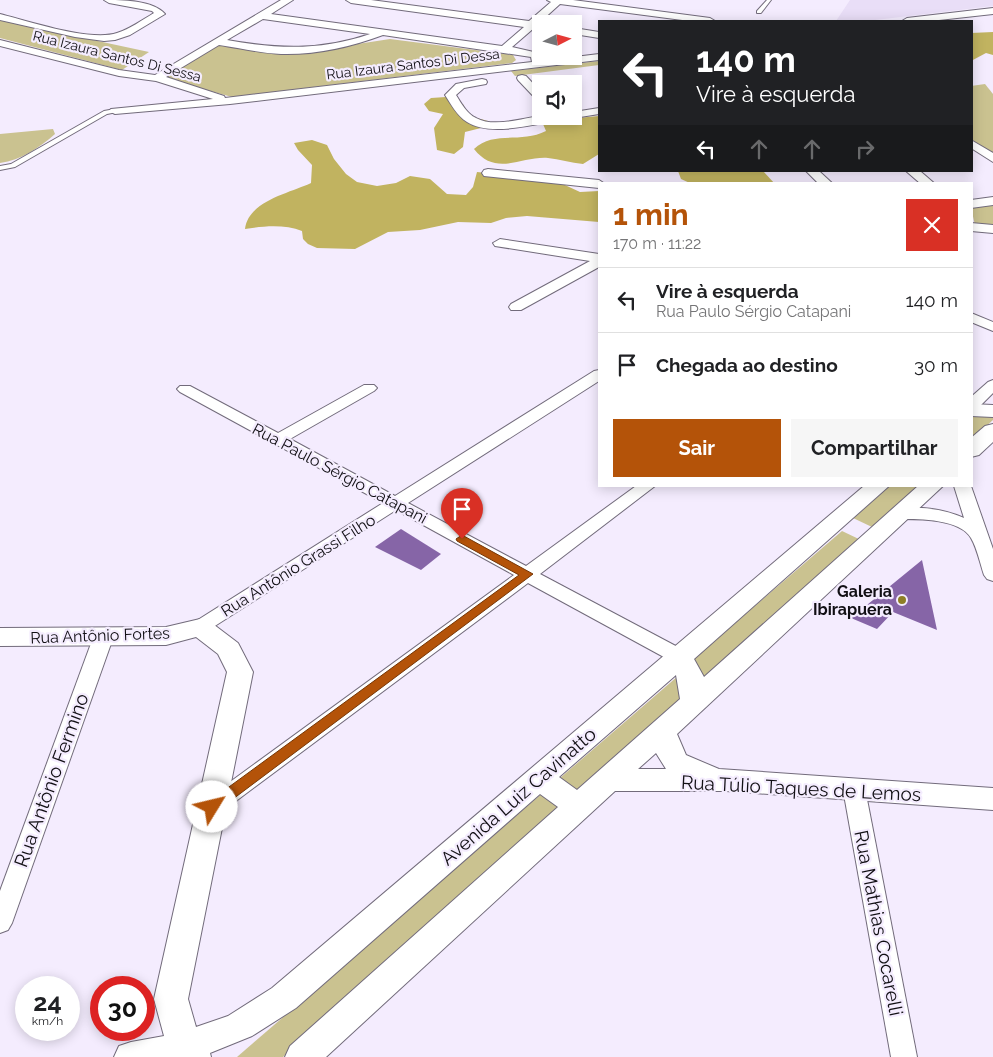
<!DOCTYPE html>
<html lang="pt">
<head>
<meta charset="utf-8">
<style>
	:root { --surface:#fff; --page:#f6f6f6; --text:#202124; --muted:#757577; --line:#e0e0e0; --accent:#b45309 }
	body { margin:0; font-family:Raleway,sans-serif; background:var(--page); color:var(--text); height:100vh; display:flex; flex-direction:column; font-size:19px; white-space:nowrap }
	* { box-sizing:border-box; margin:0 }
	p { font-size:16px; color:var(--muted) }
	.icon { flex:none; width:28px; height:28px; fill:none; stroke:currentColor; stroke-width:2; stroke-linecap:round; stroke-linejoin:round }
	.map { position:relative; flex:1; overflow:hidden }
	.drawer { position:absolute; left:598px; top:182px; width:375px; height:305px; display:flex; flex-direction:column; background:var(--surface); border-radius:0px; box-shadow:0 2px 12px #0003 }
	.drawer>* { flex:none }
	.banner { position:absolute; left:598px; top:20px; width:375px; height:152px; border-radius:0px; box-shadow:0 2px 12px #0003; background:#202124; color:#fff; overflow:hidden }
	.needle { width:32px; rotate:84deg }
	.fabs { position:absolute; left:532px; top:15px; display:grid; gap:10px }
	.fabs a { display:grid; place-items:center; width:50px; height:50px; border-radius:0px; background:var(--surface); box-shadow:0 2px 12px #0003; font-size:25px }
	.speed { position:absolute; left:15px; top:976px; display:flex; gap:10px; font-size:25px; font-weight:700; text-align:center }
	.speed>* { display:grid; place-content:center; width:65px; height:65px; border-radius:50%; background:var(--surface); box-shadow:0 2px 12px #0003; line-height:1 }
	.speed small { font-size:12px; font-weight:400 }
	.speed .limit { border:8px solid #d22; background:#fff; color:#111 }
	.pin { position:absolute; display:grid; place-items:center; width:42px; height:42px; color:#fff; margin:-51px -21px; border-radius:50% 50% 50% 0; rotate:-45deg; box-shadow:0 0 5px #0007 }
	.pin .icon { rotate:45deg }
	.me { position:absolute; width:55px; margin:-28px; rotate:54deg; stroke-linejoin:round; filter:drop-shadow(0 0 4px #0008) }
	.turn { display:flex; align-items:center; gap:18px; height:105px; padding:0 15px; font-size:22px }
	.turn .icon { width:65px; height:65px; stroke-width:2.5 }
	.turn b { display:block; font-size:35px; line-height:42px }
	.lanes { display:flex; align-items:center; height:48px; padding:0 15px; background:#0003; justify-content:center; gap:25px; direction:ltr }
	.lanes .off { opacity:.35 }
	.round { display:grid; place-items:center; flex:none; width:52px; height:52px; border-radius:0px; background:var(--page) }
	.overview { display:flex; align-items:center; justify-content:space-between; height:85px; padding:0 15px }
	h1 { font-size:30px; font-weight:700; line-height:38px; color:var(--accent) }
	.cta { display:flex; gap:10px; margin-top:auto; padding:10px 15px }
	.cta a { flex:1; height:58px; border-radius:0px; background:var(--accent); color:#fff; font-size:20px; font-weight:700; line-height:58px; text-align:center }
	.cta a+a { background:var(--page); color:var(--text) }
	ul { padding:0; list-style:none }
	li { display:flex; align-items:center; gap:15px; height:65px; padding:0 15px; border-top:1px solid var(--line) }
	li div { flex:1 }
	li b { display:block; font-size:19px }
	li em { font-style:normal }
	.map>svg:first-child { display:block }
</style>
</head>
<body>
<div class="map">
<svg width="993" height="1057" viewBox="0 0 993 1057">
	<rect width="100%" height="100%" fill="#f4ecfe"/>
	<path fill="#e9def7" d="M850,0H993V6L867,21H836Z"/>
	<g fill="#cac290">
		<path d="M0,20L149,52L122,70L0,38Z"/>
		<path d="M390,39L513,55L516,60L512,63L232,97L164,78L219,45L286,55Z"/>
		<path d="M599,61V65L515,76L511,71Z"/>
		<path d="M985,84L993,94V154L971,139V86Z"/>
		<path d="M53,129L55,134C39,148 21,160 0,163V134Z"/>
		<path d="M993,204V227L975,225L971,208Z"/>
		<path d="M993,414V420L971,440V416Z"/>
		<path d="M890,486H918L872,527L853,518Z"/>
		<path d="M842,531L863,541L705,680L694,658Z"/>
		<path d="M678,676L685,700L283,1057H237Z"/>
	</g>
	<g fill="#c1b360">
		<path d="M993,32V55L986,53L971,61V33Z"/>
		<path d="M446,97L464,105V112L473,117L488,121L481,128L465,132L463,147L454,154L437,150L434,128L443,114L429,111L424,104L431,98Z"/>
		<path d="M599,116V154L583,164C571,163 559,159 548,158C521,156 496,177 474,149C493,130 521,144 546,131L543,124L555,120Z"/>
		<path d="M312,140L327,145L334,159L346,174L357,182L377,186L396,183L410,176L430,179L447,194L466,195L473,187L477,172L554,180L580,192L599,191V222L527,216L506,218L491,223L458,222L420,230L388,232L355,249L317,248L308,244L303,239L302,231C285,224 263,226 245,229C248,201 290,193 311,183L312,165L298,150L294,143Z"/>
		<path d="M678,171H763L775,184H692L681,179Z"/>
	</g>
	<g fill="#8665a7">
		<path d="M401,529L441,554L421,570L375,547Z"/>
		<path d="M922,560L937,630L893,612L877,629L851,618Z"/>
	</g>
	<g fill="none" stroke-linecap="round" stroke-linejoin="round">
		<g stroke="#726b7b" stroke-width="2">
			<g id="lane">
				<path d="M767,0H771L761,13H757V11Z"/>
				<path d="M115,109L117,110V112L107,114L15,167L0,170V166L11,164L104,111Z"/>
			</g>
		</g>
		<g stroke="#726b7b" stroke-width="2">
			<g id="street">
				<path d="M104,0C122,0 153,0 165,14L130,35L115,40L104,41L75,37L0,20V14C28,21 90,42 117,33C130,29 142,20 154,13L152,11L109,3Z"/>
				<path d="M281,0H293L271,14L502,46L524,27L351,3L346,0H371L529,21L551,2L547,0H573L710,18L715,21H690L560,4L539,23L544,24H541V29L534,28L512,47L538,53L542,61L599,54V60L230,104L115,114L109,111L111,109L213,99L156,81L119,76L0,46V40L119,70L155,75ZM263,19L370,34C321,51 277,49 227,40ZM383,35L531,57L532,62L225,98L224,96L166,77L219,45C240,48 260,53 281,54C315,55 351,47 383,35Z"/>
				<path d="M993,8V14L930,21H902L907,18Z"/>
				<path d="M574,28L599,32V38L574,34Z"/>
				<path d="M522,75L526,76L541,92V101L537,100L518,80L517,78L518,76Z"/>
				<path d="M482,79L486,80L487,82L486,84L464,88L456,95C461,103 467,114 476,118C494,128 522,118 541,116C550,115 559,116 568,116L563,119C537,124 490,137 467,122C457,116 451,104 445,95L456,84Z"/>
				<path d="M599,108V114L574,118L569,116H574V112Z"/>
				<path d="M971,140L993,153V162L971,148Z"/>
				<path d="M488,169L599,180L605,184H599V188L484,176L482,173L484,170Z"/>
				<path d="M806,171H819L833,184H819Z"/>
				<path d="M906,171H920L935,184H921Z"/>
				<path d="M993,197V205L971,208V200Z"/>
				<path d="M971,223L993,225V233L971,231Z"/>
				<path d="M500,239L599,254V267L521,310H511L509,307L511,304L590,261L495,246L493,243Z"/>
				<path d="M971,313L993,322V331L971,322Z"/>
				<path d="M599,370V381L408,503L526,566L636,486H655L540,574L687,652L690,657L687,662L680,664L673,662L528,583L220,813L212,815L204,813L201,807L204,801L514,575L396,510L207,631L200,633L193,631L190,627L193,623L383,503L180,392L177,389L180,386H190L278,433L364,385H374L377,388L374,391L290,439L395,496L594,371Z"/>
				<path d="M993,380V393L977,409L971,411V397L988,382Z"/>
				<path d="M954,486H971L993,549V581L987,579L984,575C980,563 977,548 971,538C960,519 920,519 901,519L895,518L892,514L895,510C917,505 944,509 964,518Z"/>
				<path d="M103,632L110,634L113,638L12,923L8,930L0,933V891L93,638L96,634Z"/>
				<path d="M854,781L862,783L865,789L917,1057H891L843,789L846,783Z"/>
			</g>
		</g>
		<g stroke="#726b7b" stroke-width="2">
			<g id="secondary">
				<path d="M971,404L993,405V417L971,416Z"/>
				<path d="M993,424V442L979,455L971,457V438L985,426Z"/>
				<path d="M864,486H889L694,659L704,677L918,486H943L677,734L686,755L719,769L993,788V810L726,791H615L326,1057H285L290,1046L558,807L540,794L296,1008L252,1036L210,1053L211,1057H114L119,1046L131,1042L164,1036L154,999L227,672L218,654L196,637L166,645L0,646V628L166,627L200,619L209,621L238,643L253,672L188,999L196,1027L228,1016L272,988ZM676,675L680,699L577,790L559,777ZM656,753L666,769H638Z"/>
			</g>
		</g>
		<use href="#lane" fill="#fff" fill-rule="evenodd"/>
		<use href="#street" fill="#fff" fill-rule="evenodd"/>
		<use href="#secondary" fill="#fff" fill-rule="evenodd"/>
	</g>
	<path fill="#b45309" stroke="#753606" d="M462,535L533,574L217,811L212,812L207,811L205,807L207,803L519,575L457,541L456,539Z"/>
	<circle fill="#8e7f26" stroke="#f4ecfe" stroke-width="2" cx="902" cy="600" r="5"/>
	<g text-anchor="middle" stroke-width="4.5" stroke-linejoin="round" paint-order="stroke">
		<g font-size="14" fill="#110f14" stroke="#f4ecfe">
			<text transform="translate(117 56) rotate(14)" y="5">Rua Izaura Santos Di Sessa</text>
			<text transform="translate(413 64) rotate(-7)" y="5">Rua Izaura Santos Di Dessa</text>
		</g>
		<g font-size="16" fill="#110f14" stroke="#f4ecfe">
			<text transform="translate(340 473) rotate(28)" y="6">Rua Paulo Sérgio Catapani</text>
			<text transform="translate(298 565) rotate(-32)" y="6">Rua Antônio Grassi Filho</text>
			<text transform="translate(100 635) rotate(-2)" y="6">Rua Antônio Fortes</text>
		</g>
		<g font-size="16" font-weight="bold" fill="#110f14" stroke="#f4ecfe" text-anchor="end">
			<text x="892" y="597">Galeria<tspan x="892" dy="18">Ibirapuera</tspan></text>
		</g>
		<g font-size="19" fill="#110f14" stroke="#f4ecfe">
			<text transform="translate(51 780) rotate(-70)" y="7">Rua Antônio Fermino</text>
			<text transform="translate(801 788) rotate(3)" y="7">Rua Túlio Taques de Lemos</text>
			<text transform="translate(518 796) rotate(-41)" y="7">Avenida Luiz Cavinatto</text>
			<text transform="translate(879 923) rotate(79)" y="7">Rua Mathias Cocarelli</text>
		</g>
	</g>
</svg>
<div class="fabs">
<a><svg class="needle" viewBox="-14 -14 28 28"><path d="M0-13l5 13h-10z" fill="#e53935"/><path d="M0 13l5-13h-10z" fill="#757577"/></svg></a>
<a><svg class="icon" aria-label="sound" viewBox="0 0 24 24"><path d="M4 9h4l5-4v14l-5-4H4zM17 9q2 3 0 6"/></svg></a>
</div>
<div class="speed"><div>24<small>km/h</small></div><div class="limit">30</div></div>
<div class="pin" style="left:462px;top:539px;background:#d93025"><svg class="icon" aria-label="arrive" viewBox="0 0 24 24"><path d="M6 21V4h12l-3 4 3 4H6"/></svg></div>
<svg class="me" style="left:212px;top:807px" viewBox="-20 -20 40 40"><circle r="19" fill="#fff"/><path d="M0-13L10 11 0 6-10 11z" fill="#b45309"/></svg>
<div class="banner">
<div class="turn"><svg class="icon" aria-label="left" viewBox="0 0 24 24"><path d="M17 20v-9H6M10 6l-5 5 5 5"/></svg><div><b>140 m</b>Vire à esquerda</div></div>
<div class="lanes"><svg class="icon" aria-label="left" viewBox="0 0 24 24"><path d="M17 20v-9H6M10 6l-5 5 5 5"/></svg><svg class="icon off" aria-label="ahead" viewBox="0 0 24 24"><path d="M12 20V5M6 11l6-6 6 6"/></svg><svg class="icon off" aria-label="ahead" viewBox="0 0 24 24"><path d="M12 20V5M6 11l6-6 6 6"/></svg><svg class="icon off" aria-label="right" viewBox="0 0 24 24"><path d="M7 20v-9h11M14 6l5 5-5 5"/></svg></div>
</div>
<section class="drawer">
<div class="overview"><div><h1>1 min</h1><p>170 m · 11:22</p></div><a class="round" style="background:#d93025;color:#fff"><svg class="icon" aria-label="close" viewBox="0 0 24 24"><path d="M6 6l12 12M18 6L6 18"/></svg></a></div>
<ul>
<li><svg class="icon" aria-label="left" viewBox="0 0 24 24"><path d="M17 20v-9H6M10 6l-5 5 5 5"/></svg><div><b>Vire à esquerda</b><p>Rua Paulo Sérgio Catapani</p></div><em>140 m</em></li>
<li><svg class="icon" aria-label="arrive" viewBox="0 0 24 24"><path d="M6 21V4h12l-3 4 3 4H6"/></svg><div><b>Chegada ao destino</b></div><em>30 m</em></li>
</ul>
<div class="cta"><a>Sair</a><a>Compartilhar</a></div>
</section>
</div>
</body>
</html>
